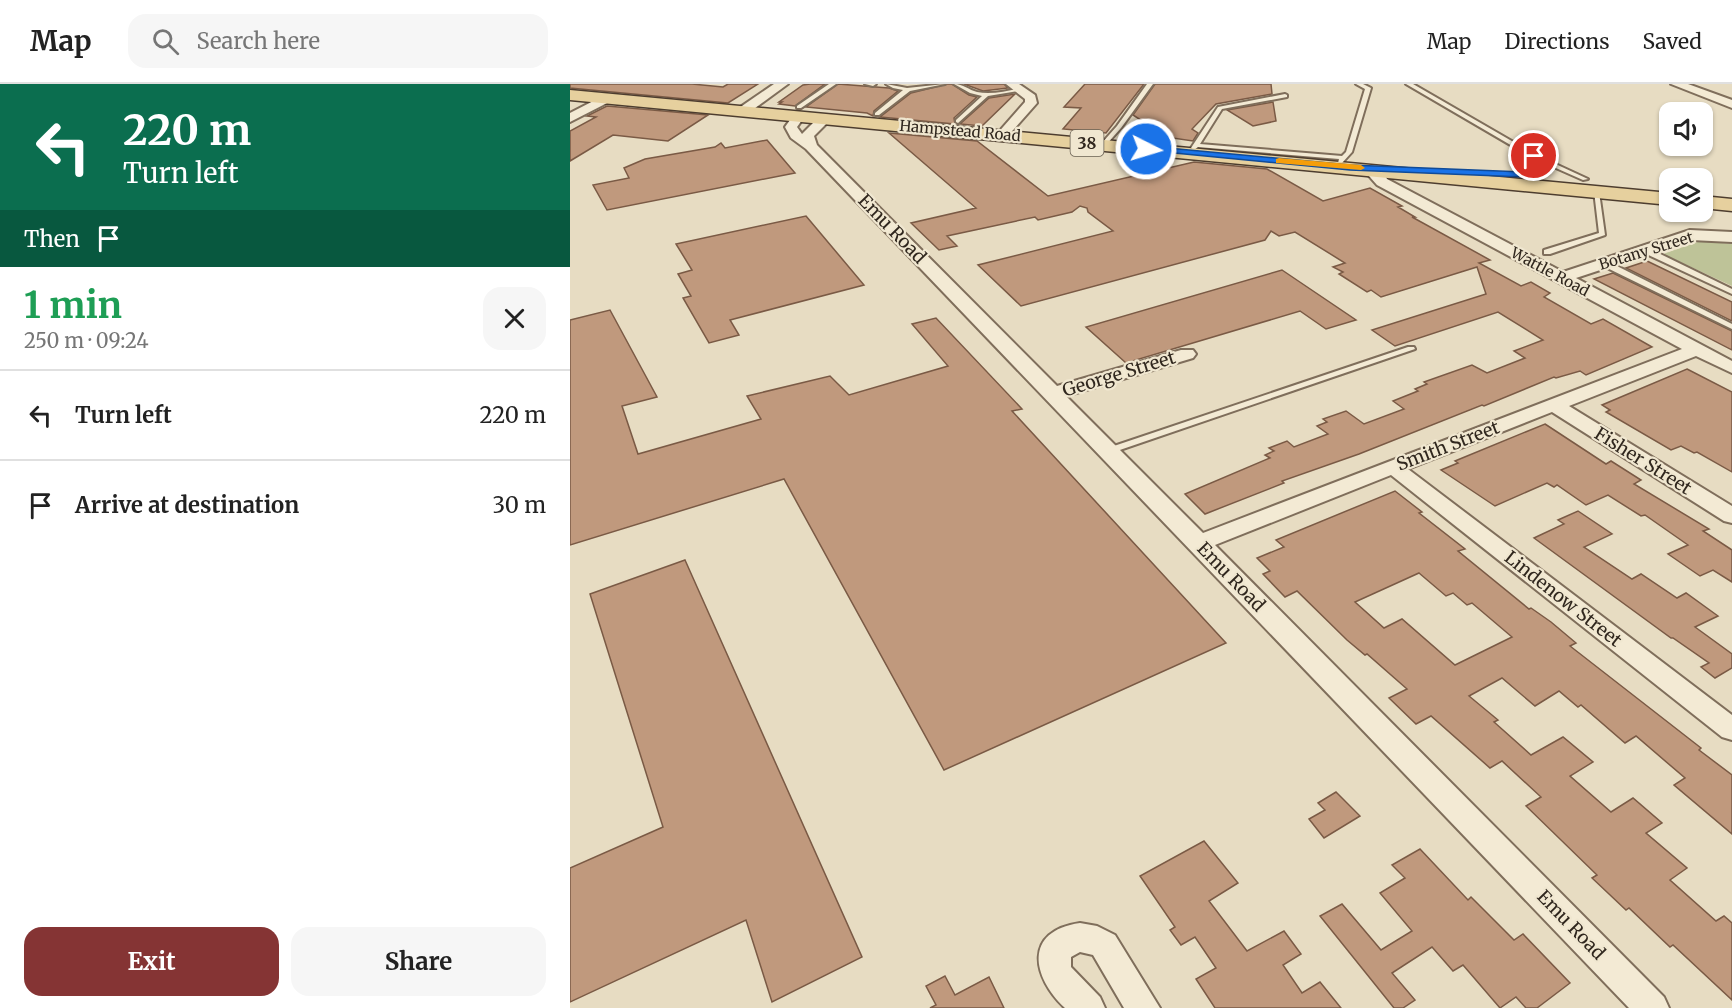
<!DOCTYPE html>
<html lang="en">
<head>
<meta charset="utf-8">
<style>
	:root { --surface:#fff; --page:#f6f6f6; --text:#222; --muted:#767676; --line:#e0e0e0; --accent:#853434 }
	body { margin:0; font-family:Merriweather,serif; background:var(--page); color:var(--text); height:100vh; display:flex; flex-direction:column; font-size:22px; white-space:nowrap }
	* { box-sizing:border-box; margin:0 }
	p { font-size:20px; color:var(--muted) }
	.icon { flex:none; width:33px; height:33px; fill:none; stroke:currentColor; stroke-width:2; stroke-linecap:round; stroke-linejoin:round }
	.map { position:relative; flex:1; overflow:hidden }
	.side { display:flex; flex-direction:column; background:var(--surface); width:570px }
	.side>* { flex:none }
	.top-card { background:#0b6e4f; color:#fff; overflow:hidden }
	.buttons { position:absolute; left:1089px; top:18px; display:grid; gap:12px }
	.buttons a { display:grid; place-items:center; width:54px; height:54px; border-radius:12px; background:var(--surface); box-shadow:0 2px 4px #0004; font-size:30px }
	.pin { position:absolute; display:grid; place-items:center; width:51px; height:51px; color:#fff; margin:-26px; border:3px solid #fff; border-radius:50%; box-shadow:0 2px 6px #0007 }
	.me { position:absolute; width:66px; margin:-33px; rotate:95deg; stroke-linejoin:round; filter:drop-shadow(0 0 4px #0008) }
	.turn { display:flex; align-items:center; gap:21px; height:126px; padding:0 24px; font-size:27px }
	.turn .icon { width:78px; height:78px; stroke-width:2.5 }
	.turn b { display:block; font-size:42px; line-height:51px }
	.then { display:flex; align-items:center; height:57px; padding:0 24px; background:#0003; gap:12px; font-size:22px }
	.round { display:grid; place-items:center; flex:none; width:63px; height:63px; border-radius:18px; background:var(--page) }
	.summary { display:flex; align-items:center; justify-content:space-between; height:102px; padding:0 24px }
	h1 { font-size:36px; font-weight:700; line-height:45px; color:#1e9e55 }
	.primary-button { display:flex; gap:12px; margin-top:auto; padding:12px 24px }
	.primary-button a { flex:1; height:69px; border-radius:18px; background:var(--accent); color:#fff; font-size:24px; font-weight:700; line-height:69px; text-align:center }
	.primary-button a+a { background:var(--page); color:var(--text) }
	ul { padding:0; list-style:none }
	li { display:flex; align-items:center; gap:18px; height:90px; padding:0 24px; border-top:2px solid var(--line) }
	li div { flex:1 }
	li b { display:block; font-size:22px }
	li em { font-style:normal }
	header { display:flex; align-items:center; gap:36px; box-sizing:border-box; height:84px; padding:0 30px; background:var(--surface); border-bottom:2px solid var(--line) }
	header strong { font-size:28px }
	nav { display:flex; gap:33px; margin-inline-start:auto; font-size:21px }
	.search { width:420px; height:54px; background:var(--page); display:flex; align-items:center; gap:15px; box-sizing:border-box; padding:0 21px; border-radius:18px; color:var(--muted); font-size:22px }
	main { display:flex; flex:1; min-height:0 }
	.map>svg:first-child { display:block }
</style>
</head>
<body>
<header>
<strong>Map</strong>
<div class="search"><svg class="icon" aria-label="search" viewBox="0 0 24 24"><circle cx="10" cy="10" r="6"/><path d="M15 15l6 6"/></svg>Search here</div>
<nav><a>Map</a><a>Directions</a><a>Saved</a></nav>
</header>
<main>
<section class="side">
<div class="top-card">
<div class="turn"><svg class="icon" aria-label="left" viewBox="0 0 24 24"><path d="M17 20v-9H6M10 6l-5 5 5 5"/></svg><div><b>220 m</b>Turn left</div></div>
<div class="then">Then<svg class="icon" aria-label="arrive" viewBox="0 0 24 24"><path d="M6 21V4h12l-3 4 3 4H6"/></svg></div>
</div>
<div class="summary"><div><h1>1 min</h1><p>250 m · 09:24</p></div><a class="round"><svg class="icon" aria-label="close" viewBox="0 0 24 24"><path d="M6 6l12 12M18 6L6 18"/></svg></a></div>
<ul>
<li><svg class="icon" aria-label="left" viewBox="0 0 24 24"><path d="M17 20v-9H6M10 6l-5 5 5 5"/></svg><div><b>Turn left</b></div><em>220 m</em></li>
<li><svg class="icon" aria-label="arrive" viewBox="0 0 24 24"><path d="M6 21V4h12l-3 4 3 4H6"/></svg><div><b>Arrive at destination</b></div><em>30 m</em></li>
</ul>
<div class="primary-button"><a>Exit</a><a>Share</a></div>
</section>
<div class="map">
<svg width="1162" height="924" viewBox="0 0 1162 924">
	<rect width="100%" height="100%" fill="#e7dcc2"/>
	<path fill="#bec398" d="M1131,157L1162,160V202L1093,170Z"/>
	<g fill="#c0997d" stroke="#7a5a45" stroke-width="1.5" fill-rule="evenodd">
		<path d="M0,0H122L153,3L158,0H188L158,19L0,4Z"/>
		<path d="M240,0H255L225,22L209,20L212,18H209L233,1Z"/>
		<path d="M268,0L319,4L328,7L304,27L303,32L297,29L236,23Z"/>
		<path d="M377,0H382L399,11L407,13L384,34L385,40L310,33L341,9Z"/>
		<path d="M394,0H434L438,4L413,7Z"/>
		<path d="M515,0H574L536,49L493,45L511,24L494,23Z"/>
		<path d="M585,0H701L702,10L646,20L622,45L628,49L623,57L582,51L586,46L563,31Z"/>
		<path d="M445,10L412,42L390,40L419,14Z"/>
		<path d="M703,18L706,37L683,42L657,26Z"/>
		<path d="M37,22L138,31L98,57L43,51L0,77V47L26,33L17,32Z"/>
		<path d="M319,49L407,57L478,112L624,78L697,85L753,117L800,104L832,122L828,123L845,133H842L920,176L909,179L951,202L961,198L980,209L974,213L1021,240L1033,235L1082,263L1016,291L1010,287L986,294L984,293L914,322L912,321L789,370L712,397L714,399L635,430L615,410L700,374L695,371L704,367L699,364L717,357L724,363L758,350L747,342L757,338L753,335L776,327L794,340L834,325L823,317L848,307L845,305L857,300L854,298L902,281L917,289L955,274L944,267L973,256L928,228L825,262L802,246L916,210L907,183L811,213L801,206L797,208L769,190L773,188L763,183L775,179L725,148L709,152L701,147L695,156L451,222L408,181L543,147L518,128L517,124L510,122L502,128L468,136L465,133L377,152L387,162L369,166L341,139L406,124Z"/>
		<path d="M197,56L225,89L37,126L23,101L59,94L54,84L75,75L145,63L151,59L155,64Z"/>
		<path d="M236,132L294,201L160,236L169,251L139,259L113,214L121,212L108,190L122,186L106,160Z"/>
		<path d="M1077,177L1162,218V237L1056,184Z"/>
		<path d="M712,186L786,236L756,245L730,227L556,279L516,243Z"/>
		<path d="M1043,189L1162,247V266L1024,195Z"/>
		<path d="M40,226L87,313L52,322L68,370L191,335L177,312L260,292L279,311L378,282L342,240L366,234L452,325L442,327L656,559L374,686L214,395L0,461V236Z"/>
		<path d="M1117,285L1162,308V388L1127,368L1124,369L1111,362L1101,366L1036,328L1040,326L1032,321Z"/>
		<path d="M975,340L1036,380L1041,377L1071,396L1064,400L1139,445L1133,447L1162,466V498L1143,486L1130,492L1098,470L1118,461L1075,431L1071,432L1038,411L1016,421L987,401L984,403L977,399L925,422L871,386L888,379L885,377Z"/>
		<path d="M825,407L852,428L849,429L895,465L888,467L959,525L961,524L981,538L1006,559L1000,562L1131,664L1129,666L1162,691V750L1104,701L1115,694L1066,652L1055,659L1011,621L1008,623L989,607L965,622L932,594L899,612L928,636L924,638L961,671L993,653L1023,678L1000,692L1041,728L1063,714L1092,739L1076,749L1117,784L1100,796L1146,837L1154,832L1162,839V916L1103,861L1100,863L1059,824L1056,826L1022,794L1027,791L956,722L971,713L932,677L920,684L861,632L846,640L819,614L837,605L797,570L795,571L777,556L727,507L715,513L693,490L700,487L687,474L714,463L706,456ZM849,489L876,512L883,509L897,521L902,519L942,553L885,581L832,535L814,544L785,518Z"/>
		<path d="M1008,427L1042,450L1014,463L1062,495L1071,490L1107,514L1116,509L1148,532L1125,543L1162,570V584L1145,594L1131,583L1139,579L1103,554H1101L964,454L994,440L988,436Z"/>
		<path d="M115,476L292,873L202,918L176,836L0,918V784L93,743L20,510Z"/>
		<path d="M766,708L790,732L754,754L739,735L755,726L748,719Z"/>
		<path d="M634,757L668,799L639,817L677,867L714,847L731,870L713,881L732,909L750,898L771,924H645L626,895L646,884L625,853L611,861L600,846L605,843L570,792Z"/>
		<path d="M850,765L898,816L901,813L944,856L953,850L1000,899L967,924H956L946,913L930,924L893,881L883,887L862,863L822,889L845,916L833,924H824L750,832L772,820L811,866L842,847L810,809L835,794L822,781Z"/>
		<path d="M375,892L385,911L419,893L434,924H360L366,921L356,902Z"/>
	</g>
	<g fill="none" stroke-linecap="round" stroke-linejoin="round">
		<g stroke="#7f6e5b" stroke-width="4">
			<g id="lane">
				<path d="M259,0H266L231,24H227V22Z"/>
				<path d="M295,0H306L303,2Z"/>
				<path d="M316,0L337,4L375,0L340,7L309,31H305V29L333,6L323,4Z"/>
				<path d="M384,0C393,0 399,6 407,8C421,11 437,7 451,4L454,6L418,12L388,39L386,38V36L412,12L400,9Z"/>
				<path d="M577,0H583L551,44L535,62H531V60L547,42Z"/>
				<path d="M786,0H793L801,4L782,68L772,79H768L769,75L628,63L624,66L621,64L648,23L715,10L717,11V13L652,25L630,60L772,72L776,68L795,5Z"/>
				<path d="M836,0H843L966,71L1018,95L1013,96L970,77L972,85L965,90L952,91V89L961,87L967,83L961,73Z"/>
				<path d="M1024,107L1029,108L1035,151L980,170H974V166L1029,149Z"/>
				<path d="M1072,164H1078L1162,205V210L1072,168Z"/>
				<path d="M1031,177H1037L1162,240V245L1031,181Z"/>
				<path d="M838,263H844L845,265L541,369H535L533,367L535,365Z"/>
			</g>
		</g>
		<g stroke="#7f6e5b" stroke-width="4">
			<g id="street">
				<path d="M204,0H218L177,30H169V24Z"/>
				<path d="M436,0H449L465,11L467,19L436,54L432,55L426,51L455,18V15Z"/>
				<path d="M1101,0H1118L1162,16V24Z"/>
				<path d="M35,11L41,15L39,18L0,38V29Z"/>
				<path d="M229,28L235,32L227,43L232,50L251,31H259L261,34L259,37L244,52L247,61L487,302L611,266H623L626,270L623,274L496,312L633,449L1112,265L807,101L799,92L801,83H811L817,95L993,188L1120,146L1162,148V158L1121,156L1006,194L1162,277V289L1126,272L999,322L1162,422V439L1154,437L982,328L838,385L1162,631V656L1152,653L821,391L645,461L1094,913L1099,924H1059L236,65L221,54L215,43L225,29Z"/>
				<path d="M510,839L527,842L545,851L590,924H554L523,871L510,868L501,873V883L530,913L535,924H495C462,893 453,847 510,839Z"/>
			</g>
		</g>
		<g stroke="#4d3d2f" stroke-width="3">
			<g id="primary">
				<path d="M0,6L1100,109V121L0,16Z"/>
				<path d="M1132,112L1162,115V127L1132,124Z"/>
			</g>
		</g>
		<use href="#lane" fill="#f3ead4" fill-rule="evenodd"/>
		<use href="#street" fill="#f3ead4" fill-rule="evenodd"/>
		<use href="#primary" fill="#e6d09e" fill-rule="evenodd"/>
	</g>
	<path fill="#1a73e8" stroke="#114b97" stroke-width="1.5" d="M576,62L780,81L954,88L966,84L960,72L964,70L967,71L974,84L966,91L954,93L780,86L574,66V63Z"/>
	<path fill="#f59e0b" d="M709,74L791,81L795,84L791,86L706,79V75Z"/>
	<g text-anchor="middle" stroke-width="4.5" stroke-linejoin="round" paint-order="stroke">
		<g font-size="15" fill="#30271e" stroke="#f0e7d0">
			<text transform="translate(390 47) rotate(5)" y="5">Hampstead Road</text>
			<text transform="translate(1076 167) rotate(-17)" y="5">Botany Street</text>
			<text transform="translate(980 188) rotate(28)" y="5">Wattle Road</text>
		</g>
		<rect fill="#f0e7d0" stroke="#6a6153" stroke-width="1.5" x="500.5" y="46" width="33" height="26" rx="4.5"/>
		<g font-size="16" font-weight="bold" fill="#30271e">
			<text x="517" y="65">38</text>
		</g>
		<g font-size="18" fill="#30271e" stroke="#f0e7d0">
			<text transform="translate(322 145) rotate(46)" y="6">Emu Road</text>
			<text transform="translate(549 290) rotate(-17)" y="6">George Street</text>
			<text transform="translate(878 362) rotate(-21)" y="6">Smith Street</text>
			<text transform="translate(1073 377) rotate(32)" y="6">Fisher Street</text>
			<text transform="translate(661 493) rotate(46)" y="6">Emu Road</text>
			<text transform="translate(993 515) rotate(38)" y="6">Lindenow Street</text>
			<text transform="translate(1001 841) rotate(46)" y="6">Emu Road</text>
		</g>
	</g>
</svg>
<div class="buttons">
<a><svg class="icon" aria-label="sound" viewBox="0 0 24 24"><path d="M4 9h4l5-4v14l-5-4H4zM17 9q2 3 0 6"/></svg></a>
<a><svg class="icon" aria-label="layers" viewBox="0 0 24 24"><path d="M12 4l9 5-9 5-9-5zM3 14l9 5 9-5"/></svg></a>
</div>
<div class="pin" style="left:964px;top:72px;background:#d93025"><svg class="icon" aria-label="arrive" viewBox="0 0 24 24"><path d="M6 21V4h12l-3 4 3 4H6"/></svg></div>
<svg class="me" style="left:576px;top:65px" viewBox="-20 -20 40 40"><circle r="17" fill="#1a73e8" stroke="#fff" stroke-width="3"/><path d="M0-11L8 9 0 5-8 9z" fill="#fff"/></svg>
</div>
</main>
</body>
</html>
